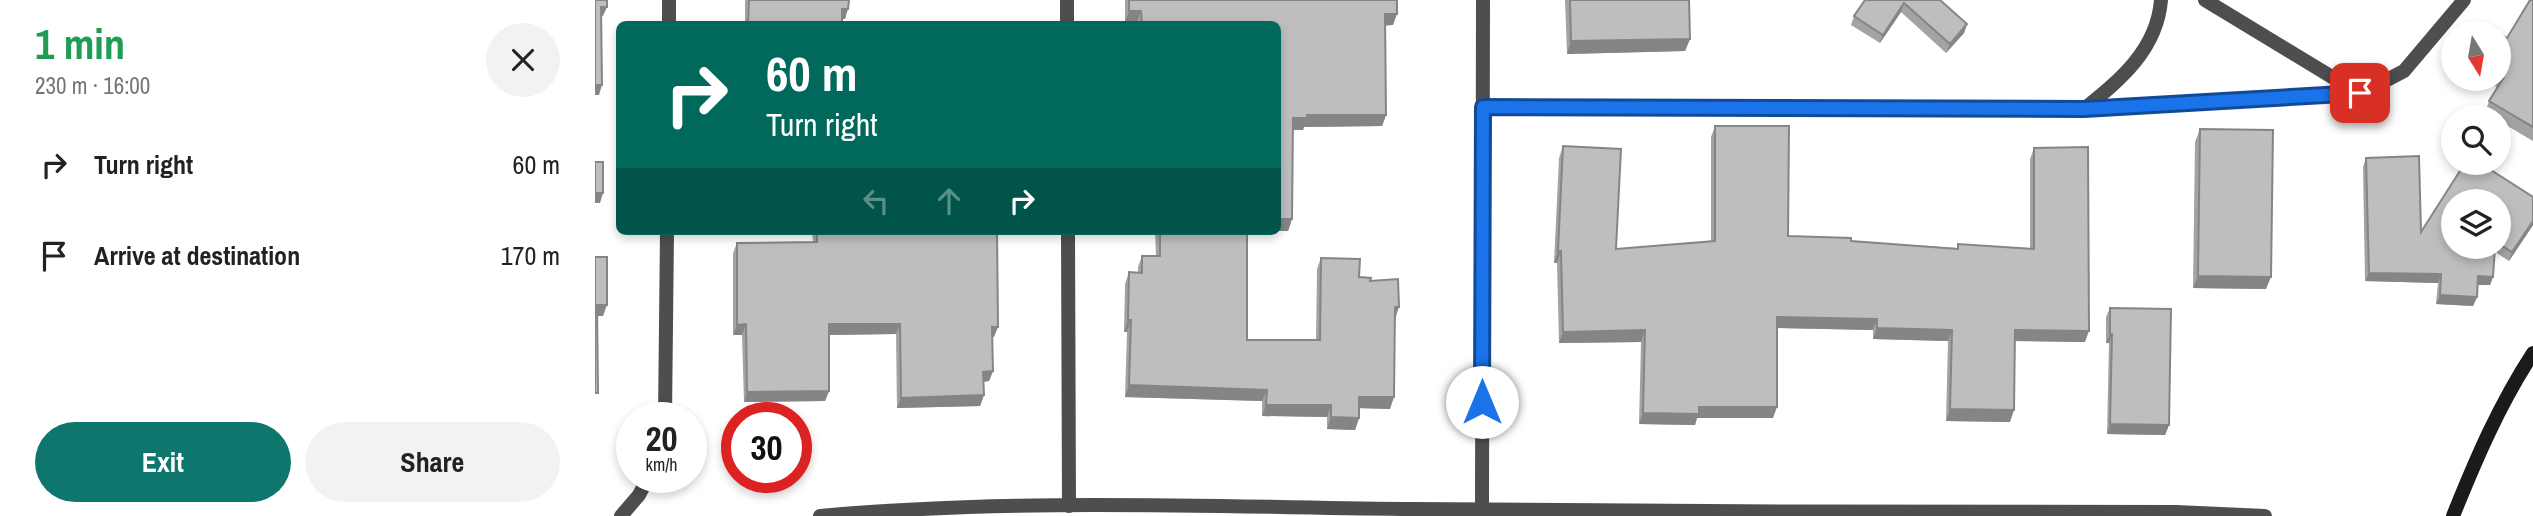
<!DOCTYPE html>
<html lang="en">
<head>
<meta charset="utf-8">
<style>
	:root { --surface:#fff; --page:#f2f2f2; --text:#222; --muted:#767676; --accent:#0f766e }
	body { margin:0; font-family:"Archivo Narrow",sans-serif; background:var(--page); color:var(--text); height:100vh; display:flex; flex-direction:column; font-size:26px; white-space:nowrap }
	* { box-sizing:border-box; margin:0 }
	p { font-size:23px; color:var(--muted) }
	.icon { flex:none; width:38px; height:38px; fill:none; stroke:currentColor; stroke-width:2; stroke-linecap:round; stroke-linejoin:round }
	.map { position:relative; flex:1; overflow:hidden }
	.side { display:flex; flex-direction:column; background:var(--surface); width:595px }
	.side>* { flex:none }
	.hud { position:absolute; left:21px; top:21px; width:665px; height:214px; border-radius:10px; box-shadow:0 4px 10px #0003; background:#00695c; color:#fff; overflow:hidden }
	.needle { width:46px; rotate:169deg }
	.tools { position:absolute; left:1846px; top:21px; display:grid; gap:14px }
	.tools a { display:grid; place-items:center; width:70px; height:70px; border-radius:50%; background:var(--surface); box-shadow:0 4px 10px #0003; font-size:35px }
	.speed { position:absolute; left:21px; top:402px; display:flex; gap:14px; font-size:35px; font-weight:700; text-align:center }
	.speed>* { display:grid; place-content:center; width:91px; height:91px; border-radius:50%; background:var(--surface); box-shadow:0 4px 10px #0003; line-height:1 }
	.speed small { font-size:18px; font-weight:400 }
	.speed .limit { border:10px solid #d22; background:#fff; color:#111 }
	.pin { position:absolute; display:grid; place-items:center; width:60px; height:60px; color:#fff; margin:-30px; border-radius:14px; box-shadow:0 4px 10px #0006 }
	.me { position:absolute; width:77px; margin:-38px; rotate:0deg; stroke-linejoin:round; filter:drop-shadow(0 0 5px #0008) }
	.turn { display:flex; align-items:center; gap:24px; height:147px; padding:0 35px; font-size:32px }
	.turn .icon { width:91px; height:91px; stroke-width:2.5 }
	.turn b { display:block; font-size:49px; line-height:60px }
	.lanes { display:flex; align-items:center; height:66px; padding:0 35px; background:#0003; justify-content:center; gap:35px; direction:ltr }
	.lanes .off { opacity:.35 }
	.round { display:grid; place-items:center; flex:none; width:74px; height:74px; border-radius:37px; background:var(--page) }
	.headline { display:flex; align-items:center; justify-content:space-between; height:119px; padding:0 35px }
	h1 { font-size:42px; font-weight:700; line-height:52px; color:#1e9e55 }
	.button { display:flex; gap:14px; margin-top:auto; padding:14px 35px }
	.button a { flex:1; height:80px; border-radius:42px; background:var(--accent); color:#fff; font-size:28px; font-weight:700; line-height:80px; text-align:center }
	.button a+a { background:var(--page); color:var(--text) }
	ul { padding:0; list-style:none }
	li { display:flex; align-items:center; gap:21px; height:91px; padding:0 35px }
	li div { flex:1 }
	li b { display:block; font-size:26px }
	li em { font-style:normal }
	main { display:flex; flex:1; min-height:0 }
	.map>svg:first-child { display:block }
</style>
</head>
<body>
<main>
<section class="side">
<div class="headline"><div><h1>1 min</h1><p>230 m · 16:00</p></div><a class="round"><svg class="icon" aria-label="close" viewBox="0 0 24 24"><path d="M6 6l12 12M18 6L6 18"/></svg></a></div>
<ul>
<li><svg class="icon" aria-label="right" viewBox="0 0 24 24"><path d="M7 20v-9h11M14 6l5 5-5 5"/></svg><div><b>Turn right</b></div><em>60 m</em></li>
<li><svg class="icon" aria-label="arrive" viewBox="0 0 24 24"><path d="M6 21V4h12l-3 4 3 4H6"/></svg><div><b>Arrive at destination</b></div><em>170 m</em></li>
</ul>
<div class="button"><a>Exit</a><a>Share</a></div>
</section>
<div class="map">
<svg width="1938" height="516" viewBox="0 0 1938 516">
	<rect width="100%" height="100%" fill="#fff"/>
	<g fill="none" stroke-linecap="round" stroke-linejoin="round">
		<g stroke="#4e4e4e" stroke-width="14">
			<path d="M472,0V24"/>
			<path d="M1610,0L1765,94"/>
			<path d="M74,24V0"/>
			<path d="M888,107L1489,109L1765,94L1809,71L1869,0"/>
			<path d="M1489,109C1525,80 1562,50 1566,0"/>
			<path d="M473,231L474,506"/>
			<path d="M70,418L72,231"/>
			<path d="M887,510L888,0"/>
			<path d="M26,516L44,495L53,478"/>
			<path d="M225,516C422,498 621,507 818,509C1072,512 1327,512 1581,512L1670,516"/>
		</g>
		<path stroke="#1b1b1b" stroke-width="14" d="M1858,516C1881,459 1904,405 1938,353"/>
	</g>
	<g fill="#a3a3a3" fill-rule="evenodd">
		<path d="M150,0H254L250,19H247V24H150Z"/>
		<path d="M530,0H802L798,25H791V115L787,126L709,127L708,130H698L697,219L693,231H682V24H542V22H530Z"/>
		<path d="M970,0H1094L1095,39L1090,51L972,54Z"/>
		<path d="M1270,0H1345L1372,24L1369,33L1351,53L1306,12L1285,43L1256,25L1259,16Z"/>
		<path d="M1938,0V141L1904,121V117H1898L1890,113L1894,101L1902,87L1888,79H1904V42L1912,38Z"/>
		<path d="M1120,126L1193,236L1256,241L1362,248L1363,244L1435,249V159L1439,148L1490,342L1420,341L1415,422L1351,421L1353,341L1278,339V330L1182,328L1178,418H1102L1100,425L1044,424L1046,342L964,343L962,263H959L964,158L968,146L1021,249L1116,242V137Z"/>
		<path d="M1605,129L1671,289L1598,288L1600,142Z"/>
		<path d="M1824,156L1826,232L1870,163H1885L1938,197V225L1914,261L1900,252L1898,277L1895,285H1882V297L1878,306L1841,304L1843,283L1770,281L1768,167L1771,158ZM1858,201H1904V247H1858Z"/>
		<path d="M217,231H402L399,337H398V371L394,381L388,382L389,395L385,406L302,408L301,334L234,335V391L230,401L149,402L147,335H138V253L142,243L218,242Z"/>
		<path d="M560,231H652V340H721L722,269L726,258L764,277L775,281L800,319L795,409L764,408V418L760,430L732,429V417L667,416V401L530,397L532,332H529L530,284L534,272L543,273V267L547,256H561Z"/>
		<path d="M1515,308L1574,425L1570,435L1512,434L1514,343H1511V317Z"/>
	</g>
	<g fill="#858585">
		<path d="M1309,3L1306,12L1285,43L1288,35Z"/>
		<path d="M6,7H12L8,16H3Z"/>
		<path d="M247,9H253L250,19L244,18Z"/>
		<path d="M534,11H546L542,22H530Z"/>
		<path d="M790,14H802L798,25L786,26Z"/>
		<path d="M1372,24L1369,33L1351,53L1355,44Z"/>
		<path d="M1095,39L1090,51L972,54L976,41Z"/>
		<path d="M0,85H7L4,95H0Z"/>
		<path d="M712,115H791L787,126L709,127L708,130H693L698,118Z"/>
		<path d="M0,193H8L5,203H0Z"/>
		<path d="M682,219H697L693,231H682Z"/>
		<path d="M1938,221V225L1914,261L1917,252Z"/>
		<path d="M963,251H966L962,263H959Z"/>
		<path d="M1774,273L1846,274L1843,283L1770,281Z"/>
		<path d="M1603,276L1676,277L1671,289L1598,288Z"/>
		<path d="M1883,276L1898,277L1895,285H1880Z"/>
		<path d="M1845,295L1882,297L1878,306L1841,304Z"/>
		<path d="M2,305H12L8,316H0Z"/>
		<path d="M800,307H804L800,319Z"/>
		<path d="M1182,317L1282,319L1278,330L1178,328Z"/>
		<path d="M533,320H536L532,332H529Z"/>
		<path d="M151,324L147,335H138L142,325Z"/>
		<path d="M234,324H305L301,334L230,335Z"/>
		<path d="M397,327H403L399,337H394Z"/>
		<path d="M1282,328L1357,330L1353,341L1278,339Z"/>
		<path d="M1050,330L1046,342L964,343L968,332Z"/>
		<path d="M1420,330L1494,331L1490,342L1416,341Z"/>
		<path d="M1515,334H1517L1514,343H1511Z"/>
		<path d="M398,371L394,381L384,382L388,372Z"/>
		<path d="M534,385L672,390L667,401L530,397Z"/>
		<path d="M234,391L230,401L149,402L152,392Z"/>
		<path d="M389,395L385,406L302,408L306,398Z"/>
		<path d="M764,397H799L795,409L760,408Z"/>
		<path d="M671,405H736L732,417L667,416Z"/>
		<path d="M1104,407H1182L1178,418H1102L1100,425L1044,424L1048,413Z"/>
		<path d="M1355,409L1419,410L1415,422L1351,421Z"/>
		<path d="M736,417L764,418L760,430L732,429Z"/>
		<path d="M1515,424L1574,425L1570,435L1512,434Z"/>
	</g>
	<g fill="#bebebe" stroke="#858585" stroke-width="2">
		<path d="M0,0H12V7H6L7,85H0Z"/>
		<path d="M154,0H254L253,9H247V24H153Z"/>
		<path d="M534,0H802V14H790L791,115H712V118H698L697,219H682V24H547L546,11H534Z"/>
		<path d="M975,0H1094L1095,39L976,41Z"/>
		<path d="M1270,0H1345L1372,24L1355,44L1309,3L1288,35L1259,16Z"/>
		<path d="M1935,0H1938V127L1894,101L1909,77L1904,74V42L1908,36L1912,38Z"/>
		<path d="M1120,126H1194L1193,236L1256,238V241L1363,249V244L1439,249V148L1493,147L1494,331L1420,330L1419,410L1355,409L1357,330L1282,328V319L1182,317V407H1104V414L1048,413L1050,330L968,332L966,251H963L968,146L1026,149L1021,249L1120,241Z"/>
		<path d="M1605,129L1678,130L1676,277L1603,276Z"/>
		<path d="M1824,156L1826,232L1870,163H1885L1938,197V221L1917,252L1904,244V201H1858V247H1900L1898,277L1883,276L1882,297L1845,295L1846,274L1774,273L1771,158Z"/>
		<rect x="0" y="162" width="8" height="31"/>
		<path d="M222,231H402L403,327H397L398,371L388,372L389,395L306,398L305,324H234V391L152,392L151,324L142,325V243L222,242Z"/>
		<path d="M565,231H652V340H725L726,258L765,259L764,277L776,278L775,281L803,279L804,307H800L799,397H764V418L736,417V405H671L672,390L534,385L536,320H533L534,272L547,273V256H565Z"/>
		<path d="M0,257H12V305H2L3,393H0Z"/>
		<path d="M1515,308L1576,309L1574,425L1515,424L1517,334H1515Z"/>
	</g>
	<g fill="none" stroke-linecap="round" stroke-linejoin="round">
		<g stroke="#114b97" stroke-width="18">
			<path id="route" d="M887,402L888,107L1489,109L1765,93"/>
		</g>
		<use href="#route" stroke="#1a73e8" stroke-width="12"/>
	</g>
</svg>
<div class="tools">
<a><svg class="needle" viewBox="-14 -14 28 28"><path d="M0-13l5 13h-10z" fill="#e53935"/><path d="M0 13l5-13h-10z" fill="#767676"/></svg></a>
<a><svg class="icon" aria-label="search" viewBox="0 0 24 24"><circle cx="10" cy="10" r="6"/><path d="M15 15l6 6"/></svg></a>
<a><svg class="icon" aria-label="layers" viewBox="0 0 24 24"><path d="M12 4l9 5-9 5-9-5zM3 14l9 5 9-5"/></svg></a>
</div>
<div class="speed"><div>20<small>km/h</small></div><div class="limit">30</div></div>
<div class="pin" style="left:1765px;top:93px;background:#d93025"><svg class="icon" aria-label="arrive" viewBox="0 0 24 24"><path d="M6 21V4h12l-3 4 3 4H6"/></svg></div>
<svg class="me" style="left:887px;top:402px" viewBox="-20 -20 40 40"><circle r="19" fill="#fff"/><path d="M0-13L10 11 0 6-10 11z" fill="#1a73e8"/></svg>
<div class="hud">
<div class="turn"><svg class="icon" aria-label="right" viewBox="0 0 24 24"><path d="M7 20v-9h11M14 6l5 5-5 5"/></svg><div><b>60 m</b>Turn right</div></div>
<div class="lanes"><svg class="icon off" aria-label="left" viewBox="0 0 24 24"><path d="M17 20v-9H6M10 6l-5 5 5 5"/></svg><svg class="icon off" aria-label="ahead" viewBox="0 0 24 24"><path d="M12 20V5M6 11l6-6 6 6"/></svg><svg class="icon" aria-label="right" viewBox="0 0 24 24"><path d="M7 20v-9h11M14 6l5 5-5 5"/></svg></div>
</div>
</div>
</main>
</body>
</html>
